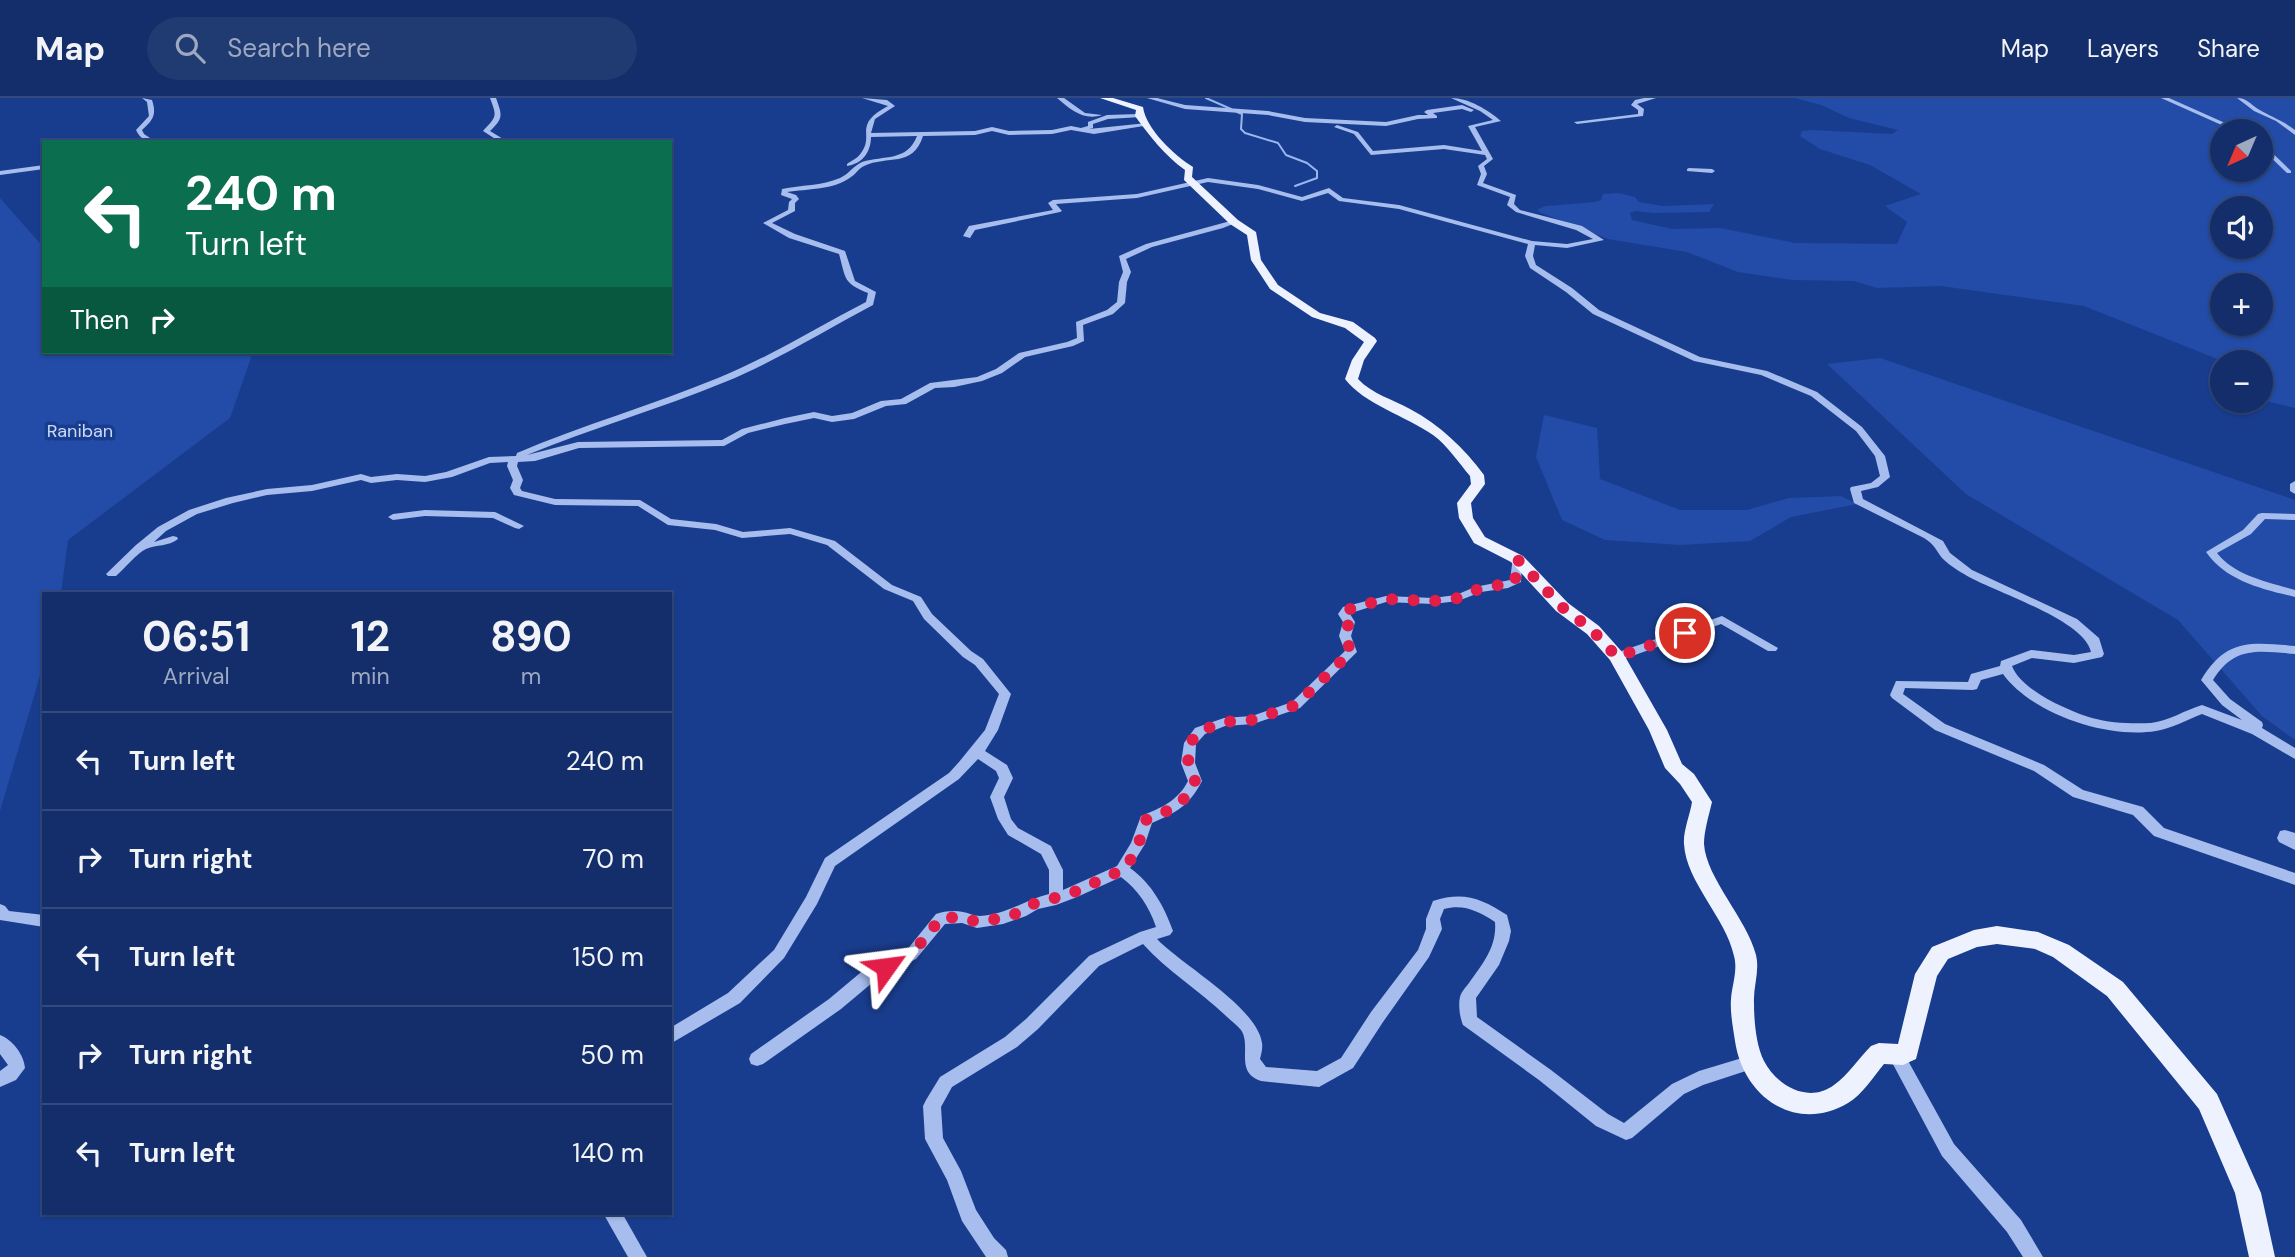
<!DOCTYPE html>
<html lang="en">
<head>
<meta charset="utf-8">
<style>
	:root { --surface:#132e6a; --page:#203a72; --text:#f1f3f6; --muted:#9da8c1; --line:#324a7e }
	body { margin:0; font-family:"DM Sans",sans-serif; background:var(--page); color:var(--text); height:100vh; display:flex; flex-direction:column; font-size:26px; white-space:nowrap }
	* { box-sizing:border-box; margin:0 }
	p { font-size:23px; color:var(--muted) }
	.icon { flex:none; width:38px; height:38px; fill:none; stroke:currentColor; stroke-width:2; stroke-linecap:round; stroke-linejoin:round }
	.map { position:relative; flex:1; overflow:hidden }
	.drawer { position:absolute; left:42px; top:494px; width:630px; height:623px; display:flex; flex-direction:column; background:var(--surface); border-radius:0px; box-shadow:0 2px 5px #0004,0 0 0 2px var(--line) }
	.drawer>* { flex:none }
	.guide { position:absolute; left:42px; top:42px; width:630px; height:214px; border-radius:0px; box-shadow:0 2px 5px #0004,0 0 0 2px var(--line); background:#0b6e4f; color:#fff; overflow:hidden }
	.needle { width:46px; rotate:224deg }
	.tools { position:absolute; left:2210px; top:21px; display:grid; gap:14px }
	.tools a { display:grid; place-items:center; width:63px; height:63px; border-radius:50%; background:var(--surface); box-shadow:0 2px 5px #0004,0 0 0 2px var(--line); font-size:35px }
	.pin { position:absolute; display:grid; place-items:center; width:60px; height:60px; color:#fff; margin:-30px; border:4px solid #fff; border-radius:50%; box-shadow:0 2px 7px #0007 }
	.me { position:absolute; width:77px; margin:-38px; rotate:59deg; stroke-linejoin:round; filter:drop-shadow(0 0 5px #0008) }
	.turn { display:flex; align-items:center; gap:24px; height:147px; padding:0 28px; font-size:32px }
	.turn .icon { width:91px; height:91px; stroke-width:2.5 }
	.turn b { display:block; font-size:49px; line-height:60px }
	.then { display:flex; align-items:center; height:66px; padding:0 28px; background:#0003; gap:14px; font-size:26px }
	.eta { display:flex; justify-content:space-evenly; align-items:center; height:119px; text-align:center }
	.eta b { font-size:42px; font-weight:700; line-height:49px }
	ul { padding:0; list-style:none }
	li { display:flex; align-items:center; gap:21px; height:98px; padding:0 28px; border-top:2px solid var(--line) }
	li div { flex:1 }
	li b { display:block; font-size:26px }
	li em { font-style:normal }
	header { display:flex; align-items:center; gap:42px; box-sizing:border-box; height:98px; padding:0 35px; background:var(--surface); border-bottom:2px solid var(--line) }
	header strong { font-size:33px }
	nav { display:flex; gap:38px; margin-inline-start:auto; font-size:24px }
	.search { width:490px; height:63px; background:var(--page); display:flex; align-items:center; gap:18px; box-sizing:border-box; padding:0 24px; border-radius:38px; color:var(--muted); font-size:26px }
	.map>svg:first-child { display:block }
</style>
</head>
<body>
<header>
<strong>Map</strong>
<div class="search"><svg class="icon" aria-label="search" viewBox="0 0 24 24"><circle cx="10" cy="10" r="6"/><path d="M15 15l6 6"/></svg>Search here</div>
<nav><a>Map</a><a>Layers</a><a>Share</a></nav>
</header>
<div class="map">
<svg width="2295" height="1159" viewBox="0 0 2295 1159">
	<rect width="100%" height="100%" fill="#193d8e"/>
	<g fill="#224ca8" fill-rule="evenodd">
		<path d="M1795,0H2295V310L2261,302V264H2222V282L2214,272L2220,262L2084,208L1941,188L1877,190L1854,183L1792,182L1738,174L1687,154L1608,141L1539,114L1538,111L1546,108L1595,104L1601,102L1603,96L1618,95L1635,99L1639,104L1663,108L1714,106L1709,114L1653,115L1636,113L1630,115L1632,122L1672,131L1720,130L1795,145L1897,146L1907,124L1885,108L1921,96L1870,67L1820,51L1800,38L1802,33L1812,32L1892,36L1898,32L1849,20L1821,7ZM2222,33H2261V72H2222ZM2222,110H2261V149H2222ZM2222,187H2261V226H2222Z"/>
		<path d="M0,100L44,150V254H253L230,320L68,442L61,495H44V564L0,713Z"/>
		<path d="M1880,260L2295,402V642L2262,618L2178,522L1966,396L1827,266Z"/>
		<path d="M1544,317L1597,330L1600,381L1680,412H1747L1789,400L1841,398L1857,406L1791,419L1750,443L1680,447L1605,442L1562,422L1536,359Z"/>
	</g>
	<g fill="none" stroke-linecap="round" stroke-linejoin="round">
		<g stroke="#99b6f1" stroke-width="2">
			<path d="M1206,0L1231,11"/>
			<path d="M1237,14L1242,16L1241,31L1245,35L1278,45L1286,57L1307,65L1317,73V80L1295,88"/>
		</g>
		<g fill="#a6bdee" fill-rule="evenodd">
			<path d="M142,0L152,2C157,17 153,22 142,32L144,36L156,44C147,44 140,41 136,32L149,18L147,4Z"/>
			<path d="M490,0H496C502,17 504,20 490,33L508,44H500L483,33C497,18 497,19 490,0Z"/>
			<path d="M862,0L887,2L895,8L875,21L871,35L975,33L992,29L1009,33L1052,32L1071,28L1081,30L1088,28V24L1107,17L1139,16L1141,19L1108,21L1093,26V30L1089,31L1147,25L1150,27L1094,36L1071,32L1052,36L1009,37L992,33L975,37L923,38C913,70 887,57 864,68C858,71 856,76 851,79C834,92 807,91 787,94L796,97L799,101L795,105V113L772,125L795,136L845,153L855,183L876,194L873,207C824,233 776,263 725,284C660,311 592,330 527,357L578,344L722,342L742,331L785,320L814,314L832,318L852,315L881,303L901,301L930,285L977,279L996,271L1019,255L1067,244L1077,240L1076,224L1107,212L1117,204L1119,184L1123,174L1119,158L1146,146L1234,122L1238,124L1223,130L1152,149L1126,161L1131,174L1127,184L1125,205L1113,216L1083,227L1084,243L1073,248L1025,259L1002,275L982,283L954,289L935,290L906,306L886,308L854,321L832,324L814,320L785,326L748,335L724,348L579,350L535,363L518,364L517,368L523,382L520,390L522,393L555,401L640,402L671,421L716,426L743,434L790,430L835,443L892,487L921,499L932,516L971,553L983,561L1011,596L998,632L985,653L1007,667L1013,680L1004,699L1011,721L1018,730L1051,748L1063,772V792L1117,768L1131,745L1141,718C1161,710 1178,703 1188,683L1181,665L1184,645L1195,630L1224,620L1252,618L1292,604L1345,553L1339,538L1343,524L1338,516L1343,509L1386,498L1433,500L1456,497L1475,489L1510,482L1513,459H1521L1522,461L1521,484L1508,490L1481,494L1458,503L1433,506L1386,504L1351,515L1350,516L1355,524L1351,538L1357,554L1300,610L1253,626L1225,628L1205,636L1196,646L1195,665L1202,683C1189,708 1177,714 1152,725L1145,746L1130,770C1152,786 1164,808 1173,833L1170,837L1157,841C1182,867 1257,909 1262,945C1263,950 1261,957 1260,961L1266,969L1317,973L1341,960L1371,914L1418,852L1426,831V821L1433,803C1463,793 1481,800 1507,817L1511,833L1509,843L1499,867L1476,900L1477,919L1551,972L1608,1016L1624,1025L1672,986L1699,973L1752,957L1758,959L1760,964L1758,969L1703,987L1684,996L1632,1040L1626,1042L1596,1028L1539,982L1463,927C1460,920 1458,907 1460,899C1461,894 1466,889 1469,885C1483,865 1497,849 1495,824C1478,813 1464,806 1444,811L1440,821L1442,831L1429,859L1383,924L1353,970L1319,989L1261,983C1234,974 1252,948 1241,932C1237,927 1230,922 1225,917C1199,892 1167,873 1143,846L1099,868L1038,931L1017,949L952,989L941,1009L943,1040L961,1073L976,1112L994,1140L1006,1152L1008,1159H986L962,1123L947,1082L925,1041L923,1008L926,1002L940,979L1005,939L1026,921L1089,858L1140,834L1156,829C1149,808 1138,792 1121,779L1077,799L1056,807L1038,811L1026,818L1003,826L977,830L962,825L945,826L916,861L878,880L841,911L763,966L757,968L751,966L749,961L751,956L829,901L866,870L906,853L936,816C944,813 955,812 963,814C969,815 974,818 980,818C1005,817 1025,802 1049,796V772L1041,756L1008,737L998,721L990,699L999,680L996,673L978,661L959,681L835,768L817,806L784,860L740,905L670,946V930L728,895L774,852L806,799L825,760L949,675L959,664L985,632L999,596L975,567L963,559L924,521L913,503L884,491L827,447L790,436L742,440L715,432L668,427L638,408L555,407L514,397L510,390L513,382L507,368L508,364L490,365L452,379L425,384L397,382L371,385L361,382L312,393L267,397L233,405L197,416L166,433L154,444L173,438L177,439L178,441C168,449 157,446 146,451C137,455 124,471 116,478H108L106,476L136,447L158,429L189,412L226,400L267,391L312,387L361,376L371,379L397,376L425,378L446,374L489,359L516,358L517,355C583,327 652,307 718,280C770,259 817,229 866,204L868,195C843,185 846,181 839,156L789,140L763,125L788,112L789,104L792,101L781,97L782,91C801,87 822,88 840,80C849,76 853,68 862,64C884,57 907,64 917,38L871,39C871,54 862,66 847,68V66C851,63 858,60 861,55C875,37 852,27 888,8Z"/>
			<path d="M1057,0H1064L1085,15L1102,17C1084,23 1071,12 1057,0Z"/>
			<path d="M1147,0H1157L1185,7L1268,13L1305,20L1386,24L1418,17H1428L1424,14L1427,12L1462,7L1474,12L1471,14L1462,11L1433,15L1437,18V20L1418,21L1386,28L1305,24L1268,17L1185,11Z"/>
			<path d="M1451,0C1469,0 1488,12 1501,23L1475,29L1493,61L1484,68L1487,76L1483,85L1516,97L1514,106L1520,112L1582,128L1604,142L1567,150L1535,147L1533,158L1536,167L1572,190L1599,212L1700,259L1767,273L1817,294L1862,329L1885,358L1890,379L1878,389L1861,393L1863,401L1943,443L1950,455L1972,472L2077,521L2099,540L2104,556L2102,559L2074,565L2032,560L2012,568C2021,592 2068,613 2092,620C2110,625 2132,626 2151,625C2169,623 2185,612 2202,607L2242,622L2222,607L2201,582C2226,540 2251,544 2295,548V556C2260,553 2234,547 2213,582L2230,601L2262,624L2263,627L2262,630L2295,650V661L2252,636L2202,616C2187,622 2172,630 2156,633C2107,641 2032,616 2003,576L1981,582L1977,591L1973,592L1905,590L1903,596L1945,626L2044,667L2083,692L2143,709L2164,730L2295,775V787L2154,738L2133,717L2073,699L2034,673L1935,632L1892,600L1890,597L1896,583L1968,584L1971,576L2000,568L2001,563L2031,552L2074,557L2091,554C2084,521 1993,494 1964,476C1957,472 1948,466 1942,460C1935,451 1935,447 1924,440L1854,405L1850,391L1851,389L1871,385L1880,378L1875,358L1856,333L1811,298L1761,277L1694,263L1593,216L1566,194L1530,170L1525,158L1528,146L1399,111L1339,103L1328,95L1302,103L1258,91L1208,84L1137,100L1056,106L1062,113L1060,114L975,132L970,140L963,138L969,128L1053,112L1048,105L1053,102L1137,96L1208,80L1258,87L1302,99L1329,90L1343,100L1399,107L1532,143L1567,146L1593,141L1576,132L1516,114L1507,107L1510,99L1477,87L1481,76L1478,68L1487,61L1485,57L1444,51L1371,57L1354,36L1334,29L1337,27L1358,34L1373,53L1444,47L1482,53L1468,28L1493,22L1480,13Z"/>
			<path d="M1644,0H1656L1637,6L1644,11L1643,18L1577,26L1574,24L1638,16V12L1631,7L1635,2Z"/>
			<path d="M2161,0H2169L2243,33H2235Z"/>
			<path d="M2237,0C2247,0 2250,6 2258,11C2271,19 2282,22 2295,32V37L2276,23L2254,13Z"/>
			<path d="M2261,44L2291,73V75H2287L2261,50Z"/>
			<path d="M44,67V71L0,77V73Z"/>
			<path d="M1689,70L1712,71L1715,73L1712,75L1687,73V71Z"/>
			<path d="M2295,383V396L2290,393V386Z"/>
			<path d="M425,412L495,414L524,428L519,431L515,430L493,420L425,418L393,422L388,419L393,416Z"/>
			<path d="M2262,415L2295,416V422L2265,421L2251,436L2217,455C2235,478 2268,484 2295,492V499C2262,491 2226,483 2206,454L2243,432L2258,416Z"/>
			<path d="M1722,518L1778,550L1776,553H1768L1721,526L1621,562H1613L1611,559L1613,556Z"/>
			<path d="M2285,732L2295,735V752L2279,744L2277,740L2280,733Z"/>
			<path d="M0,806L5,808L9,813L44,817V829L0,822Z"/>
			<path d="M0,937C13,942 24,957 25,970L16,982L0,989V973L8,967L0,956Z"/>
			<path d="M1895,948L1901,950L1954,1046L2021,1122L2043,1159H2023L2007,1134L1942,1058L1887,955L1889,950Z"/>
			<path d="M603,1115H622L647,1159H628Z"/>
		</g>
		<path fill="#eef2ff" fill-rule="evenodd" d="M1100,0H1113L1143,9C1146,31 1174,57 1193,69L1192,79L1238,122L1256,134L1261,162L1278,187L1320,215L1353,224L1375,240L1377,243L1364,262L1358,281C1372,296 1392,301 1410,311C1440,327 1464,350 1484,377L1485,386L1471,405L1473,420L1485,439L1523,458L1568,505L1599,528L1623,555L1667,632L1682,666L1694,676L1712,704C1709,717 1704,733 1704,746C1706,780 1747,821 1756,857C1760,873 1753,889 1754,905C1754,923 1756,947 1764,963C1777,988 1808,1006 1834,987C1848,977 1859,960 1871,948L1879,945L1898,946L1915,876L1932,849L1974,832L1997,828L2038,834L2069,847L2123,884L2217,996L2261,1095L2275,1159H2249L2235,1095L2199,1011L2107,898L2053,859L2035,851L1997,846L1977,849L1948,861L1937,878L1916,961L1903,967L1884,966C1874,978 1862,997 1848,1005C1796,1036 1743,999 1735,943C1733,930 1730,914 1731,901C1732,887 1738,872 1734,858C1726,820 1686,784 1684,746C1683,733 1690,717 1692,704L1680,686L1665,670L1649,632L1610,562L1587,536L1556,513L1511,464L1474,445L1459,420L1457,405L1471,386L1470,378C1459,365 1447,347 1433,337C1406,318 1364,306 1345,281L1352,262L1364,244L1345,230L1312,219L1270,191L1251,162L1247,137L1230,126L1184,82L1185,72C1165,58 1149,37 1135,18L1136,12Z"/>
	</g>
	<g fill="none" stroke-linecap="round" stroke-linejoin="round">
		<path stroke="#e11d48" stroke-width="12" stroke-dasharray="0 21.6" d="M886,869L911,857L941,820L962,819L977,824L1003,820L1021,814L1033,806L1072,795L1122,772C1136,759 1141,739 1146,722C1171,711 1183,709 1195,683L1188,665L1190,645L1200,633L1224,624L1253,622L1296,607L1351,554L1345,538L1349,524L1344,516L1347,512L1385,501L1433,503L1458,500L1479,491L1515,484L1517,461L1562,509L1592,532L1617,559L1685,535"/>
	</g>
	<g text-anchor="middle" stroke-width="7" stroke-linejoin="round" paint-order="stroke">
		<g font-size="18" fill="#ccdbfa" stroke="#193d8e">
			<text x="80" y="339">Raniban</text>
		</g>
	</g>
</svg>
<div class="tools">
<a><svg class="needle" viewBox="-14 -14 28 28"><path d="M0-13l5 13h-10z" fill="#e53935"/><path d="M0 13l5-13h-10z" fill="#9da8c1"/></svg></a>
<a><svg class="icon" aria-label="sound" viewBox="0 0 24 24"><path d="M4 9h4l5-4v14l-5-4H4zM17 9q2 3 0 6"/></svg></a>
<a>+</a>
<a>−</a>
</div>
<div class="pin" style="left:1685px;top:535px;background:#d93025"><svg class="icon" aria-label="arrive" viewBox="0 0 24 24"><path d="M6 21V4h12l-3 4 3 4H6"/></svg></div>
<svg class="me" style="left:886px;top:869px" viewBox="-20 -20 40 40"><path d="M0-17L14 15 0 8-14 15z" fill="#e11d48" stroke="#fff" stroke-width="4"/></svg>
<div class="guide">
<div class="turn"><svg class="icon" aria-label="left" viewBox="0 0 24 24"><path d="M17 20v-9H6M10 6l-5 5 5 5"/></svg><div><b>240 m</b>Turn left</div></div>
<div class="then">Then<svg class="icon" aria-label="right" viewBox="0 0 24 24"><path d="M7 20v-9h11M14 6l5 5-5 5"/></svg></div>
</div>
<section class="drawer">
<div class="eta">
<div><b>06:51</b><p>Arrival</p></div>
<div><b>12</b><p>min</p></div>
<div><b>890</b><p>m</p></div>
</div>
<ul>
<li><svg class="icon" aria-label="left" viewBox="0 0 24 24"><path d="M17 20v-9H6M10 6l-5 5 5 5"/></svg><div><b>Turn left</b></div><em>240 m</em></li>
<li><svg class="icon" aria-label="right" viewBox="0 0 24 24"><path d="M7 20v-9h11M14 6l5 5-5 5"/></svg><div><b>Turn right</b></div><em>70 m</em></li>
<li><svg class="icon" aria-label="left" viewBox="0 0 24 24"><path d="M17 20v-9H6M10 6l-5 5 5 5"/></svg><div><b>Turn left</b></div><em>150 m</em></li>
<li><svg class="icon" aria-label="right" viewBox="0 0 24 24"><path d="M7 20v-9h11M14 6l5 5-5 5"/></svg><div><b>Turn right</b></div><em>50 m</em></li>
<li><svg class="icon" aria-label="left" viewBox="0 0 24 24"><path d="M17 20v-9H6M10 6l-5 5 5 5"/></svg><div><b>Turn left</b></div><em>140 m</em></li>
</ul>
</section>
</div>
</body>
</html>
